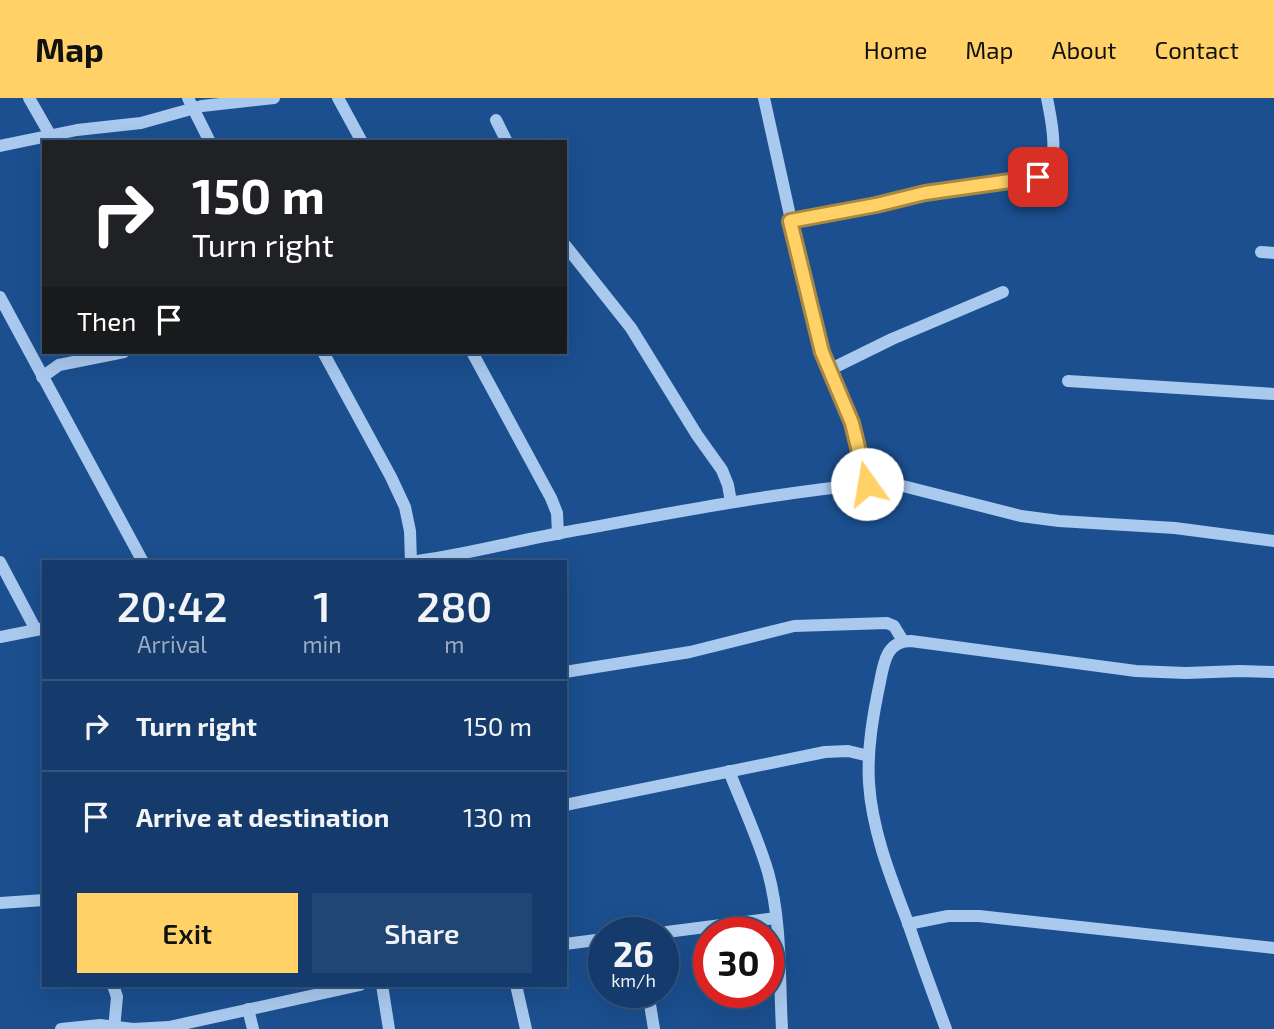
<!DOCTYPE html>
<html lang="en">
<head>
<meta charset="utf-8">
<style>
	:root { --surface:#143b6b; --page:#214673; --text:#f1f3f6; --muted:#9dadc1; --line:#33557e; --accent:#ffd166 }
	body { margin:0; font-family:"Exo 2",sans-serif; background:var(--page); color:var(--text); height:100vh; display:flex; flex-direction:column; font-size:26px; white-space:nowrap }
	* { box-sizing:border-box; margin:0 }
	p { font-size:23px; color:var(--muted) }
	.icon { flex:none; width:38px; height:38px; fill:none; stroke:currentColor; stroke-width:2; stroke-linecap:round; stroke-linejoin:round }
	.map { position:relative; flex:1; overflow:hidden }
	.drawer { position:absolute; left:42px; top:462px; width:525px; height:427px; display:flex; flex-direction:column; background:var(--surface); border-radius:0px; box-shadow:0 7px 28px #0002,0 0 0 2px var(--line) }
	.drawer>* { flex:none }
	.hud { position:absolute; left:42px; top:42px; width:525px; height:214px; border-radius:0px; box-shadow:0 7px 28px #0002,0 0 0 2px var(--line); background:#202124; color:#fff; overflow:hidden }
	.speed { position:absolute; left:588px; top:819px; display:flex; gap:14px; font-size:35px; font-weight:700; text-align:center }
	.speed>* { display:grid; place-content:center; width:91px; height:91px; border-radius:50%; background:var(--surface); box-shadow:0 7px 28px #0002,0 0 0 2px var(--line); line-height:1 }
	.speed small { font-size:18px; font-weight:400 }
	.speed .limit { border:10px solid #d22; background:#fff; color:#111 }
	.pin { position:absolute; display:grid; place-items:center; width:60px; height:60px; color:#fff; margin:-30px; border-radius:14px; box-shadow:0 4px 10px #0006 }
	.me { position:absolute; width:77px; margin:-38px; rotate:347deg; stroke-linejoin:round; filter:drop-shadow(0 0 5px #0008) }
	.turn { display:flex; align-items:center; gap:24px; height:147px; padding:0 35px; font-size:32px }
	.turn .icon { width:91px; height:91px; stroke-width:2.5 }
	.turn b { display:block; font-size:49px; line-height:60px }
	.then { display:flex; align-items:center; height:66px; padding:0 35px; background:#0003; gap:14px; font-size:26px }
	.eta { display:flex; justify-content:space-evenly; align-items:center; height:119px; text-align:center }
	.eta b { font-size:42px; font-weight:600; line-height:49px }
	.button { display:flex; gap:14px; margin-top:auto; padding:14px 35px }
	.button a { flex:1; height:80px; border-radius:0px; background:var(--accent); color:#111; font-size:28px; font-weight:600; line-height:80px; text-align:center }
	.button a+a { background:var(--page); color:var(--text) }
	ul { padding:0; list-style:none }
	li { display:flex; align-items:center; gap:21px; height:91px; padding:0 35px; border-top:2px solid var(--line) }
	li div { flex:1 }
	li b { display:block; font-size:26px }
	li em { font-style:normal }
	header { display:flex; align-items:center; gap:42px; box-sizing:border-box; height:98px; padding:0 35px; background:var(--accent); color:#111 }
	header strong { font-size:33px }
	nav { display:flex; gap:38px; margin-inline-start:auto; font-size:24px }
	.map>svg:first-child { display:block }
</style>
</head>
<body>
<header>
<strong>Map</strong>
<nav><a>Home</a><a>Map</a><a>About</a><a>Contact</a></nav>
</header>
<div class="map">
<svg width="1274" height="931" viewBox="0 0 1274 931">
	<rect width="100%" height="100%" fill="#1b4f8f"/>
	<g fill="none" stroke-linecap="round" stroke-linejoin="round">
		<g stroke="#a9c9ee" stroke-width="12">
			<path d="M29,0L53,42"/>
			<path d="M188,0L210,44"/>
			<path d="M338,0L362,44"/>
			<path d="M764,0L816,235L851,325L867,386"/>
			<path d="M496,22L507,44"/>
			<path d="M0,48L77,32L141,25L202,8L274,0"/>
			<path d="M790,123L863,110L925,95L1038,79C1063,67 1051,22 1047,0"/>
			<path d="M565,147L631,230L697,337L722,372L728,387L731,404"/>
			<path d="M1261,154L1274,155"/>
			<path d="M0,199L143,464"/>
			<path d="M323,254L391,379L405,409L410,433L411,464"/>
			<path d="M472,254L551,400L557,415L558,436"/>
			<path d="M829,272L892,241L1003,194"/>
			<path d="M42,279L59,267L124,254"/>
			<path d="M1068,283L1274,296"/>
			<path d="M0,464L36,532"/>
			<path d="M409,464C461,458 510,444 561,435C666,416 771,395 878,385L899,387L1021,418L1059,423L1175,430L1274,443"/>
			<path d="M0,539L41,531"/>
			<path d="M565,574L690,554L794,528L887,525L894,528L903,543"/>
			<path d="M729,673C742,706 758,740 768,774C782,825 779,879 782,931"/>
			<path d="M565,707L825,654L848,653L869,658"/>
			<path d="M0,805L44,802"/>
			<path d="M908,826L948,818H979L1274,850"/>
			<path d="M659,835L776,820"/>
			<path d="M565,846L604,841"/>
			<path d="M113,887L117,899L114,931"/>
			<path d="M382,887L389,931"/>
			<path d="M516,887L526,931"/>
			<path d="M648,894L654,931"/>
			<path d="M248,911L253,931"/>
			<path d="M61,931L100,927L133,931L169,929L360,887"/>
			<path d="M946,931C933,896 920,860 908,825C891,780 872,733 869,685C867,651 873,617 880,584C884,563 887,543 911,543L1136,573L1186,575L1240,573L1274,574"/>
		</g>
	</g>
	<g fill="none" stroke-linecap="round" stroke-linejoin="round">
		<g stroke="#a68842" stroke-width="18">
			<path id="route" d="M867,386L852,325L822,254L790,123L876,107L925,95L1038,79"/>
		</g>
		<use href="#route" stroke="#ffd166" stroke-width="12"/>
	</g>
</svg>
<div class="speed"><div>26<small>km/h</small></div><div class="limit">30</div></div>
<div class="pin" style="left:1038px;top:79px;background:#d93025"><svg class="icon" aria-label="arrive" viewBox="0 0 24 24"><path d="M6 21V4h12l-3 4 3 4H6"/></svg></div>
<svg class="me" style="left:867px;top:386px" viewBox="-20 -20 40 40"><circle r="19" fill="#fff"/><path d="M0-13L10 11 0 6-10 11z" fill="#ffd166"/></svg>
<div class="hud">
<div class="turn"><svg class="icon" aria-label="right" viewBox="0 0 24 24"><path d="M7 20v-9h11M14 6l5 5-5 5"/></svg><div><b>150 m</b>Turn right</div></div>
<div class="then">Then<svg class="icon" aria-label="arrive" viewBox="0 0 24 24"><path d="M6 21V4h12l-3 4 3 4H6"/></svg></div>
</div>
<section class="drawer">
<div class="eta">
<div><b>20:42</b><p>Arrival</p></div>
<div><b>1</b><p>min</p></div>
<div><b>280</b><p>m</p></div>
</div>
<ul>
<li><svg class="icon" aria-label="right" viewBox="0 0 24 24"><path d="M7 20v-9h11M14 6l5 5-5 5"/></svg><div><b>Turn right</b></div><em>150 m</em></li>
<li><svg class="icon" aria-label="arrive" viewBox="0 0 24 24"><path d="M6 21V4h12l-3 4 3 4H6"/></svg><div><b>Arrive at destination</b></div><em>130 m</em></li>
</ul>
<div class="button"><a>Exit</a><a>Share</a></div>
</section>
</div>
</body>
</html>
